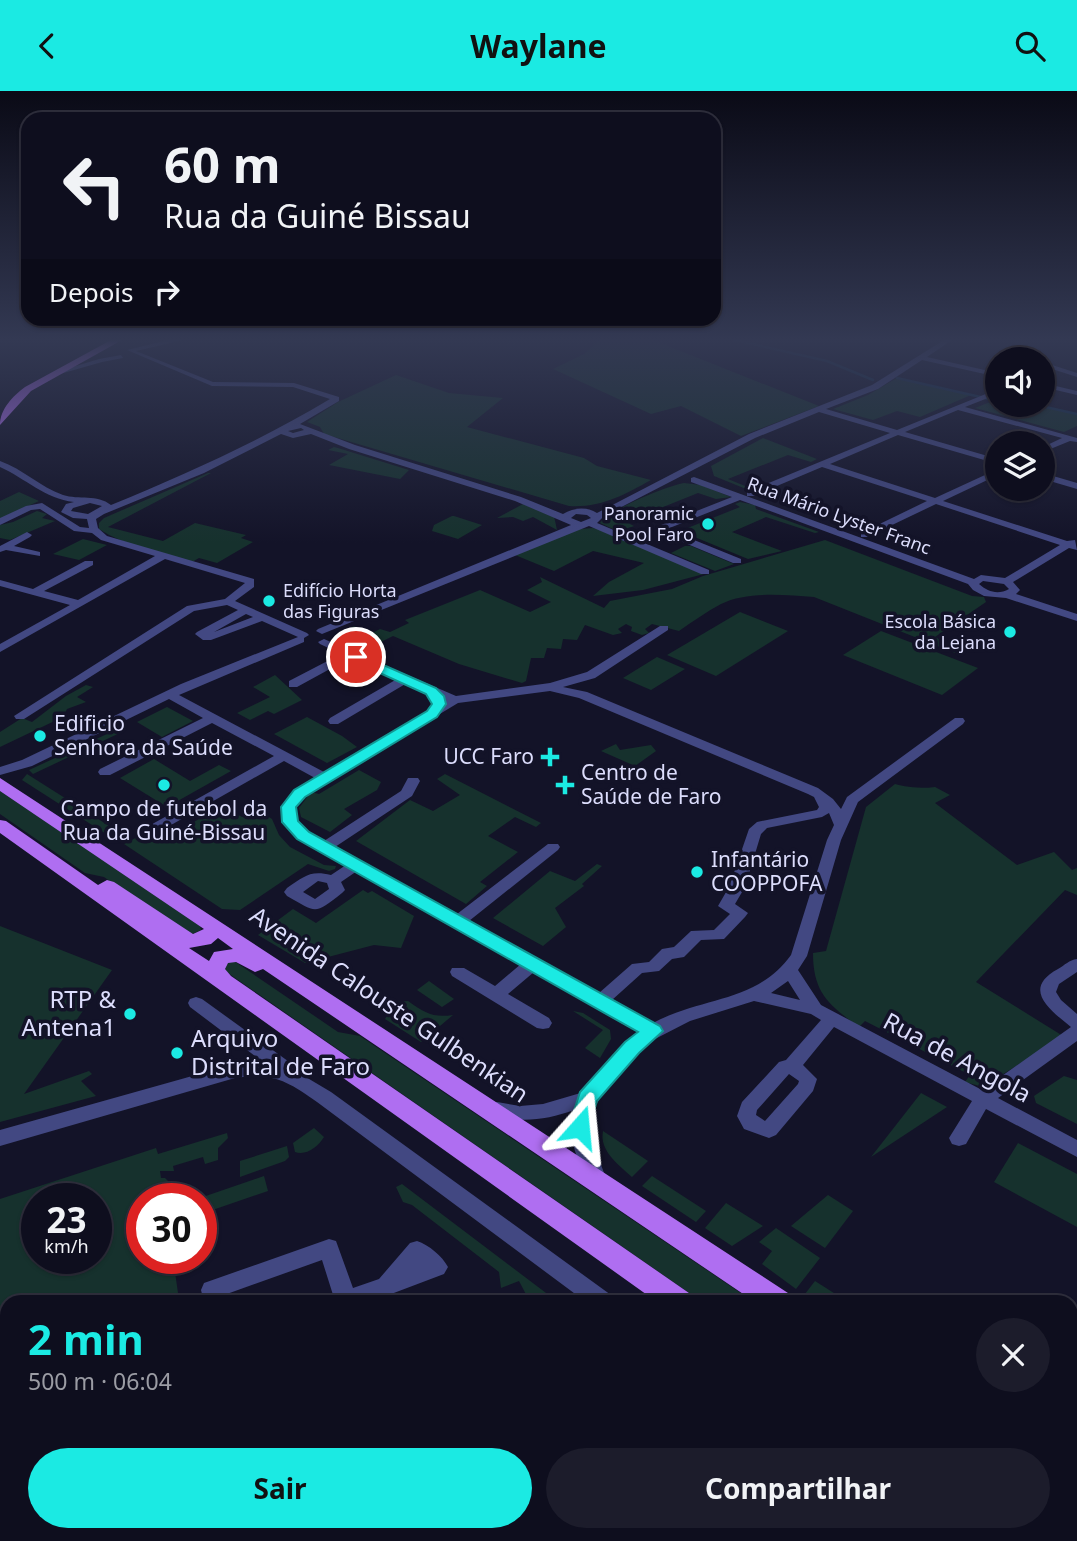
<!DOCTYPE html>
<html lang="pt">
<head>
<meta charset="utf-8">
<style>
	:root { --surface:#0e0e1e; --page:#1c1c2b; --text:#f1f3f6; --muted:#9b9ca4; --line:#2e2e3c; --accent:#1beae3 }
	body { margin:0; font-family:"Noto Sans",sans-serif; background:var(--page); color:var(--text); height:100vh; display:flex; flex-direction:column; font-size:26px; white-space:nowrap }
	* { box-sizing:border-box; margin:0 }
	p { font-size:23px; color:var(--muted) }
	.icon { flex:none; width:38px; height:38px; fill:none; stroke:currentColor; stroke-width:2; stroke-linecap:round; stroke-linejoin:round }
	.map { position:relative; flex:1; overflow:hidden }
	.sheet { position:absolute; left:0px; top:1204px; width:1078px; height:247px; display:flex; flex-direction:column; background:var(--surface); border-radius:21px 21px 0 0; box-shadow:0 2px 5px #0004,0 0 0 2px var(--line) }
	.sheet>* { flex:none }
	.top-card { position:absolute; left:21px; top:21px; width:700px; height:214px; border-radius:21px; box-shadow:0 2px 5px #0004,0 0 0 2px var(--line); background:#0e0e1e; color:var(--text); overflow:hidden }
	.buttons { position:absolute; left:985px; top:256px; display:grid; gap:14px }
	.buttons a { display:grid; place-items:center; width:70px; height:70px; border-radius:50%; background:var(--surface); box-shadow:0 2px 5px #0004,0 0 0 2px var(--line); font-size:35px }
	.speed { position:absolute; left:21px; top:1092px; display:flex; gap:14px; font-size:35px; font-weight:700; text-align:center }
	.speed>* { display:grid; place-content:center; width:91px; height:91px; border-radius:50%; background:var(--surface); box-shadow:0 2px 5px #0004,0 0 0 2px var(--line); line-height:1 }
	.speed small { font-size:18px; font-weight:400 }
	.speed .limit { border:10px solid #d22; background:#fff; color:#111 }
	.pin { position:absolute; display:grid; place-items:center; width:60px; height:60px; color:#fff; margin:-30px; border:4px solid #fff; border-radius:50%; box-shadow:0 2px 7px #0007 }
	.me { position:absolute; width:77px; margin:-38px; rotate:18deg; stroke-linejoin:round; filter:drop-shadow(0 0 5px #0008) }
	.turn { display:flex; align-items:center; gap:24px; height:147px; padding:0 28px; font-size:32px }
	.turn .icon { width:91px; height:91px; stroke-width:2.5 }
	.turn b { display:block; font-size:49px; line-height:60px }
	.then { display:flex; align-items:center; height:66px; padding:0 28px; background:#0003; gap:14px; font-size:26px }
	.round { display:grid; place-items:center; flex:none; width:74px; height:74px; border-radius:37px; background:var(--page) }
	.overview { display:flex; align-items:center; justify-content:space-between; height:119px; padding:0 28px }
	h1 { font-size:42px; font-weight:700; line-height:52px; color:var(--accent) }
	.primary-button { display:flex; gap:14px; margin-top:auto; padding:14px 28px }
	.primary-button a { flex:1; height:80px; border-radius:42px; background:var(--accent); color:#111; font-size:28px; font-weight:700; line-height:80px; text-align:center }
	.primary-button a+a { background:var(--page); color:var(--text) }
	header { display:flex; justify-content:space-between; align-items:center; height:91px; padding:0 28px; background:var(--accent); color:#111; font-size:32px; font-weight:700 }
	.map>svg:first-child { display:block }
</style>
</head>
<body>
<header><svg class="icon" aria-label="back" viewBox="0 0 24 24"><path d="M15 5l-7 7 7 7"/></svg>Waylane<svg class="icon" aria-label="search" viewBox="0 0 24 24"><circle cx="10" cy="10" r="6"/><path d="M15 15l6 6"/></svg></header>
<div class="map">
<svg width="1077" height="1450" viewBox="0 0 1077 1450">
	<rect width="100%" height="100%" fill="#131328"/>
	<g fill="#16312d" fill-rule="evenodd">
		<path d="M600,249H653L819,315L741,345L681,315L651,323L553,278L584,263Z"/>
		<path d="M396,284L449,302L503,307L467,336L584,367L597,375L651,389C624,404 601,417 569,415L324,343L320,336L307,331L338,311Z"/>
		<path d="M897,287L971,304L920,326L897,320L873,329L833,318L868,304Z"/>
		<path d="M995,309L998,313H1034L1077,323V335L1064,341L975,317Z"/>
		<path d="M763,347L817,368L811,371L788,364L728,388L750,397L746,398L714,385L711,375Z"/>
		<path d="M334,356L338,357L409,379L400,388L329,374L348,363L328,359Z"/>
		<path d="M208,382H211L108,436L163,450L195,432L246,444L241,447L253,451L217,472L199,467L192,471C162,462 125,455 99,438V432L104,427Z"/>
		<path d="M684,392L701,394L731,406L716,408L698,402L626,431L634,435L619,441L600,432C610,418 667,395 684,392Z"/>
		<path d="M19,401L39,410L0,428V410Z"/>
		<path d="M740,411L755,414L756,418L819,441L815,442L766,426L732,441L782,460L748,468L680,440L740,416L735,413Z"/>
		<path d="M523,413L554,425L557,439L533,426L523,430L513,426L497,427Z"/>
		<path d="M37,420L47,423L42,427L55,430L10,449L0,447V434L13,431Z"/>
		<path d="M452,425H454L482,434L458,448L432,440L434,434Z"/>
		<path d="M593,437L603,439L704,483L643,499L593,505L609,491L644,472L593,460L554,480L515,464L579,438Z"/>
		<path d="M83,448L107,454L79,469L53,463Z"/>
		<path d="M825,449L972,505L984,506L986,511L935,546L960,559L955,562L814,506C785,504 747,500 721,513C706,521 692,531 679,540L652,533L645,538L649,542L642,544L631,540L632,536L626,533L618,538L622,542L613,544L585,534L577,549L563,548L561,558L547,557L544,567H531L526,590L522,592L459,573L393,545L369,557L338,544L354,535L370,543L380,538L390,541L409,532L405,529L480,499L530,521L551,511L527,499L542,491L540,486L604,517L610,510L672,498L703,485Z"/>
		<path d="M685,455H691L734,473L715,480L671,462Z"/>
		<path d="M740,521L788,540L716,585L667,564Z"/>
		<path d="M881,540L978,577L942,604L843,564Z"/>
		<path d="M657,566L685,578L651,599L623,587Z"/>
		<path d="M275,584L302,609L274,623L268,620L250,629L237,622L270,606L253,596Z"/>
		<path d="M86,594L93,596L77,606L86,611L67,618L63,626L0,656V641L22,627L32,631L66,605Z"/>
		<path d="M167,616L193,630L162,646L137,631Z"/>
		<path d="M307,626L342,645L357,656L327,672L274,643Z"/>
		<path d="M120,637L124,640L33,683L29,679Z"/>
		<path d="M616,653L620,659L651,654L656,660L635,675L601,660Z"/>
		<path d="M154,668L190,690L219,674L231,680L167,716L120,687Z"/>
		<path d="M359,679L381,691L377,699L344,718L352,724L330,741L301,726L299,717L311,701L319,703Z"/>
		<path d="M27,683L125,745L117,750L22,689Z"/>
		<path d="M445,683L541,732L536,736L515,726L488,745L518,761L480,791L487,795L466,813L356,750L410,709L433,720L460,704L437,688Z"/>
		<path d="M895,693C904,696 927,698 935,696L950,704L935,712L1017,774L1054,761L1072,779L1077,777V804L1065,799L976,891L1063,945L983,996L965,991L970,984L865,930L859,936C829,914 813,902 813,862L826,860L866,716Z"/>
		<path d="M0,700L200,834L201,839L190,844L185,842L104,786L85,782L0,723Z"/>
		<path d="M221,714L242,726L256,718L272,728L279,744L290,756L324,774L336,775L335,778L329,780L308,773L240,819L222,818L124,753L141,744L153,749L169,740L175,743Z"/>
		<path d="M597,773L602,775L582,793L584,795L555,817L566,836L543,855L493,827L550,780L575,790Z"/>
		<path d="M363,799L368,802L372,800L414,825L401,857L374,854L305,872L258,844L293,818L316,832Z"/>
		<path d="M0,835L112,879L24,1003L89,980L92,983L81,990L96,1005L0,1031Z"/>
		<path d="M234,870L338,941L360,945L754,1211H712L695,1206L228,882L225,879L226,872Z"/>
		<path d="M429,890L454,908L442,916L417,899Z"/>
		<path d="M408,910C425,922 433,927 453,924L421,951L385,928L387,925L377,918L385,912Z"/>
		<path d="M573,920L583,922L610,939L611,948L600,967L585,957L603,939Z"/>
		<path d="M1064,985L1077,989V1033L1036,1012L1034,1005Z"/>
		<path d="M921,1002L947,1016L871,1066Z"/>
		<path d="M314,1037L324,1046C318,1056 306,1065 295,1061L293,1052Z"/>
		<path d="M603,1040L648,1070L632,1086C619,1074 599,1060 603,1040Z"/>
		<path d="M227,1042L228,1047L218,1057V1069L205,1073L203,1066L173,1075L174,1080H160L161,1087H165L173,1095L174,1108H142V1167H173L179,1209L173,1211H7V1284L0,1291V1108L156,1057L158,1063ZM37,1108H96V1167H37Z"/>
		<path d="M1018,1052L1077,1083V1136L994,1091Z"/>
		<path d="M287,1055L289,1066L285,1070L240,1086V1070Z"/>
		<path d="M264,1085L268,1100L201,1123V1108H197Z"/>
		<path d="M652,1085L706,1120L696,1131L642,1095Z"/>
		<path d="M402,1093L554,1208L530,1211L519,1190L501,1197L499,1181L412,1114L403,1111L396,1096Z"/>
		<path d="M828,1104L853,1120L825,1157L791,1135Z"/>
		<path d="M726,1112L763,1135L732,1155L705,1137Z"/>
		<path d="M776,1137L820,1167L796,1198L762,1173L772,1160L759,1151Z"/>
		<path d="M815,1190L848,1211H818L805,1203Z"/>
	</g>
	<g fill="none" stroke-linecap="round" stroke-linejoin="round">
		<g stroke="#142f4a" stroke-width="2.5">
			<path d="M735,249L827,270L873,289"/>
			<path d="M897,287L998,310"/>
			<path d="M1032,313L1077,323"/>
		</g>
		<g fill="#424882" fill-rule="evenodd">
			<path d="M168,249H183L136,260L213,291L294,292L339,306V310L300,333L355,354L521,406L563,423C573,417 586,415 597,422L749,343L872,294L944,249H952L927,266L998,282V286L922,269L878,298L826,318L897,339L998,298V303L965,316L1077,347V351L1070,350L1043,361V356L1062,347L958,319L905,341L998,368V373L898,344L830,373L935,407L998,378V384L943,410L1067,450L1075,449L1077,459L1069,457L1013,491L1020,499L1016,503L1077,523V530L1006,507L984,505L973,499L968,493L740,409L667,438L741,468V472H733L656,440V436L732,406L691,391V387L694,386L974,488L981,484L1005,487L1060,454L936,413L867,446H861V442L927,410L822,376L753,405H747V401L890,342L819,321L755,347L604,425L597,432L709,479V483H701L589,435L322,543L316,540L318,538L571,434L515,410L349,358L311,343L293,347L281,343L204,382L104,423L96,428L98,437L107,445L254,488V496L235,510L307,542L309,544L304,547V551L179,604L324,681L446,609L407,592L338,633H330L328,630L330,627L397,588L350,567L297,596H289V590L341,563L320,553L318,551L324,548L456,605L550,592L587,581L660,535H668V539L595,587L563,596L587,601L818,697L833,708L841,718L847,706L955,627H963L965,630L963,633L858,711L841,749L807,865L798,879L821,914L982,999L1071,936C1050,919 1021,898 1058,878C1065,874 1069,869 1077,868V881L1059,893L1056,901L1061,909L1077,923V950L998,1007L1077,1049V1066L986,1018L966,1053L959,1055L952,1053L949,1047L972,1010L834,936L803,974L817,988L813,1000L776,1044L769,1047L744,1038L737,1025L742,1011L779,971L786,969L821,929L811,923L754,910L690,930L655,948L633,967L612,990L601,1005L591,1024V1047L607,1090L604,1096L597,1098L590,1096C579,1073 565,1044 574,1019C546,1029 519,1033 490,1023L488,1018L490,1013L497,1011L520,1015L543,1013L584,1001L613,965L640,941L534,881L508,903L549,927L552,932L549,937L543,938L537,937L452,885L450,881L452,877H464L495,895L521,873L357,780L341,791L345,799L342,802C314,824 317,822 287,805L284,801L287,797C304,786 309,779 331,784L346,774C303,750 245,728 315,687L284,670L157,742H147L145,739L147,736L274,665L212,632L110,684H100L98,681L100,678L203,627L169,608L32,675L0,684V676L22,669L181,593L298,546L262,530L211,549H203L195,543L197,541L238,519L227,514L194,520L24,628H16L14,625L187,515L225,508L245,492L165,468L0,561V553L70,514L0,495V489L33,498L85,470H93V474L44,500L78,509L155,465L101,449L92,442L74,440L40,418L31,419L0,434V427L26,415L42,412L80,436L89,437L87,428L73,427L61,421L66,413L74,411C45,408 25,387 0,376V370C23,378 40,396 63,404C79,409 97,403 111,414C186,383 260,350 330,308L293,296L212,295L127,259ZM301,337L304,339L293,342L288,340ZM90,412L102,415L88,423L71,420L73,417ZM576,423L587,424L591,427L581,431L571,427ZM983,490L1004,493L1009,498C998,504 988,501 979,493ZM246,523L253,526L214,541ZM550,600L579,607L808,703L814,706L819,716L817,719L757,731L749,738L729,796L718,815L730,823L714,839L691,840L674,856L662,858L649,871L632,873L599,902L469,830L558,759L560,756L558,753H548L457,823L335,756L412,705L420,690L418,687H408L401,700L324,750L308,741L297,730L296,716L304,705L458,612ZM829,722L834,734L827,749L791,864C757,912 701,906 653,932L612,909L642,882L659,880L672,868L684,866L701,849L724,848L745,826L748,822L735,813L745,796L761,743L767,737L822,726ZM318,790L327,792L329,798L315,808L303,801ZM788,890L800,909L771,902ZM789,983L799,990L798,993L765,1030L756,1024L757,1019Z"/>
			<path d="M121,264L123,267L102,271L60,283L56,281L99,268Z"/>
			<path d="M1049,273L1077,282V286L1049,277L1043,279V275Z"/>
			<path d="M1043,292L1077,300V304L1043,296Z"/>
			<path d="M1043,382L1077,392V398L1043,388Z"/>
			<path d="M27,441L32,444L30,446L14,455L40,461V465L6,459L0,461V455Z"/>
			<path d="M196,906L202,908L292,973L294,979L331,1001L611,1204L614,1211H586L317,1011C288,990 272,981 235,987L0,1055V1039L235,973L263,971L190,916L188,912L190,908Z"/>
			<path d="M329,1148L336,1150L353,1197L379,1188L410,1152L417,1150C429,1154 442,1165 448,1176L444,1183L370,1211H332L334,1207L322,1169L224,1204L226,1211H204L201,1199L204,1192Z"/>
			<path d="M7,1364V1388L0,1391V1367Z"/>
			<path d="M51,1444H77L80,1450H54Z"/>
			<path d="M102,1444H141L138,1450H99Z"/>
			<path d="M445,1444H471L473,1450H447Z"/>
			<path d="M540,1444H566L568,1450H542Z"/>
			<path d="M633,1444H659L662,1450H636Z"/>
			<path d="M916,1444H947L950,1450H919Z"/>
		</g>
		<g fill="#af6ef1" fill-rule="evenodd">
			<path d="M111,249H122L31,300L0,334C0,318 13,305 25,296Z"/>
			<path d="M0,687L788,1202L791,1211H755L263,878L255,881L236,871L228,872L225,878L231,885L689,1202L692,1211H657L0,742V729L6,730L98,794L107,789L114,791L193,843L204,838L0,700ZM218,847L233,858L214,861L209,870L189,857L211,853Z"/>
			<path d="M1071,1392L1077,1394V1449L1065,1444H1071Z"/>
			<path d="M995,1444H1033L1036,1450H998Z"/>
		</g>
	</g>
	<linearGradient id="sky" x2="0" y2="1"><stop stop-color="#0a0a16"/><stop offset="0.55" stop-color="#333953"/><stop offset="1" stop-color="#333953" stop-opacity="0"/></linearGradient>
	<rect width="1077" height="452" fill="url(#sky)"/>
	<path fill="#1beae3" stroke="#129894" stroke-width="2" d="M356,562L436,597L444,605L446,613L437,626L305,706L296,716L298,730L309,741L660,935L663,940L639,962L597,1010L587,1042L580,1045L572,1042L569,1036L580,1001L625,951L638,941L297,748L282,731L281,716L294,699L427,620L432,613L426,603L351,569L349,566Z"/>
	<g fill="#1beae3" stroke="#131328" stroke-width="2.5">
		<circle cx="708" cy="433" r="7"/>
		<circle cx="269" cy="510" r="7"/>
		<circle cx="1010" cy="541" r="7"/>
		<circle cx="40" cy="645" r="7"/>
		<path d="M546.5 655.5h7v7h7v7h-7v7h-7v-7h-7v-7h7z"/>
		<circle cx="164" cy="694" r="7"/>
		<path d="M561.5 683.5h7v7h7v7h-7v7h-7v-7h-7v-7h7z"/>
		<circle cx="697" cy="781" r="7"/>
		<circle cx="130" cy="923" r="7"/>
		<circle cx="177" cy="962" r="7"/>
	</g>
	<g text-anchor="middle" stroke-width="7" stroke-linejoin="round" paint-order="stroke">
		<g font-size="18" fill="#dcddfc" stroke="#131328" text-anchor="end">
			<text x="694" y="429">Panoramic<tspan x="694" dy="21">Pool Faro</tspan></text>
			<text x="283" y="506" text-anchor="start">Edifício Horta<tspan x="283" dy="21">das Figuras</tspan></text>
			<text x="996" y="537">Escola Básica<tspan x="996" dy="21">da Lejana</tspan></text>
		</g>
		<g font-size="18" fill="#dcddfc" stroke="#131328">
			<text transform="translate(839 425) rotate(20)" y="6">Rua Mário Lyster Franc</text>
		</g>
		<g font-size="21" fill="#dcddfc" stroke="#131328" text-anchor="start">
			<text x="54" y="640">Edificio<tspan x="54" dy="24">Senhora da Saúde</tspan></text>
			<text x="534" y="673" text-anchor="end">UCC Faro</text>
			<text x="581" y="689">Centro de<tspan x="581" dy="24">Saúde de Faro</tspan></text>
			<text x="164" y="725" text-anchor="middle">Campo de futebol da<tspan x="164" dy="24">Rua da Guiné-Bissau</tspan></text>
			<text x="711" y="776">Infantário<tspan x="711" dy="24">COOPPOFA</tspan></text>
		</g>
		<g font-size="24" fill="#dcddfc" stroke="#131328" text-anchor="end">
			<text x="116" y="917">RTP &amp;<tspan x="116" dy="28">Antena1</tspan></text>
			<text x="191" y="956" text-anchor="start">Arquivo<tspan x="191" dy="28">Distrital de Faro</tspan></text>
		</g>
		<g font-size="24" fill="#dcddfc" stroke="#131328">
			<text transform="translate(389 914) rotate(34)" y="8">Avenida Calouste Gulbenkian</text>
			<text transform="translate(957 967) rotate(28)" y="8">Rua de Angola</text>
		</g>
	</g>
</svg>
<div class="buttons">
<a><svg class="icon" aria-label="sound" viewBox="0 0 24 24"><path d="M4 9h4l5-4v14l-5-4H4zM17 9q2 3 0 6"/></svg></a>
<a><svg class="icon" aria-label="layers" viewBox="0 0 24 24"><path d="M12 4l9 5-9 5-9-5zM3 14l9 5 9-5"/></svg></a>
</div>
<div class="speed"><div>23<small>km/h</small></div><div class="limit">30</div></div>
<div class="pin" style="left:356px;top:566px;background:#d93025"><svg class="icon" aria-label="arrive" viewBox="0 0 24 24"><path d="M6 21V4h12l-3 4 3 4H6"/></svg></div>
<svg class="me" style="left:580px;top:1036px" viewBox="-20 -20 40 40"><path d="M0-17L14 15 0 8-14 15z" fill="#1beae3" stroke="#fff" stroke-width="4"/></svg>
<div class="top-card">
<div class="turn"><svg class="icon" aria-label="left" viewBox="0 0 24 24"><path d="M17 20v-9H6M10 6l-5 5 5 5"/></svg><div><b>60 m</b>Rua da Guiné Bissau</div></div>
<div class="then">Depois<svg class="icon" aria-label="right" viewBox="0 0 24 24"><path d="M7 20v-9h11M14 6l5 5-5 5"/></svg></div>
</div>
<section class="sheet">
<div class="overview"><div><h1>2 min</h1><p>500 m · 06:04</p></div><a class="round"><svg class="icon" aria-label="close" viewBox="0 0 24 24"><path d="M6 6l12 12M18 6L6 18"/></svg></a></div>
<div class="primary-button"><a>Sair</a><a>Compartilhar</a></div>
</section>
</div>
</body>
</html>
